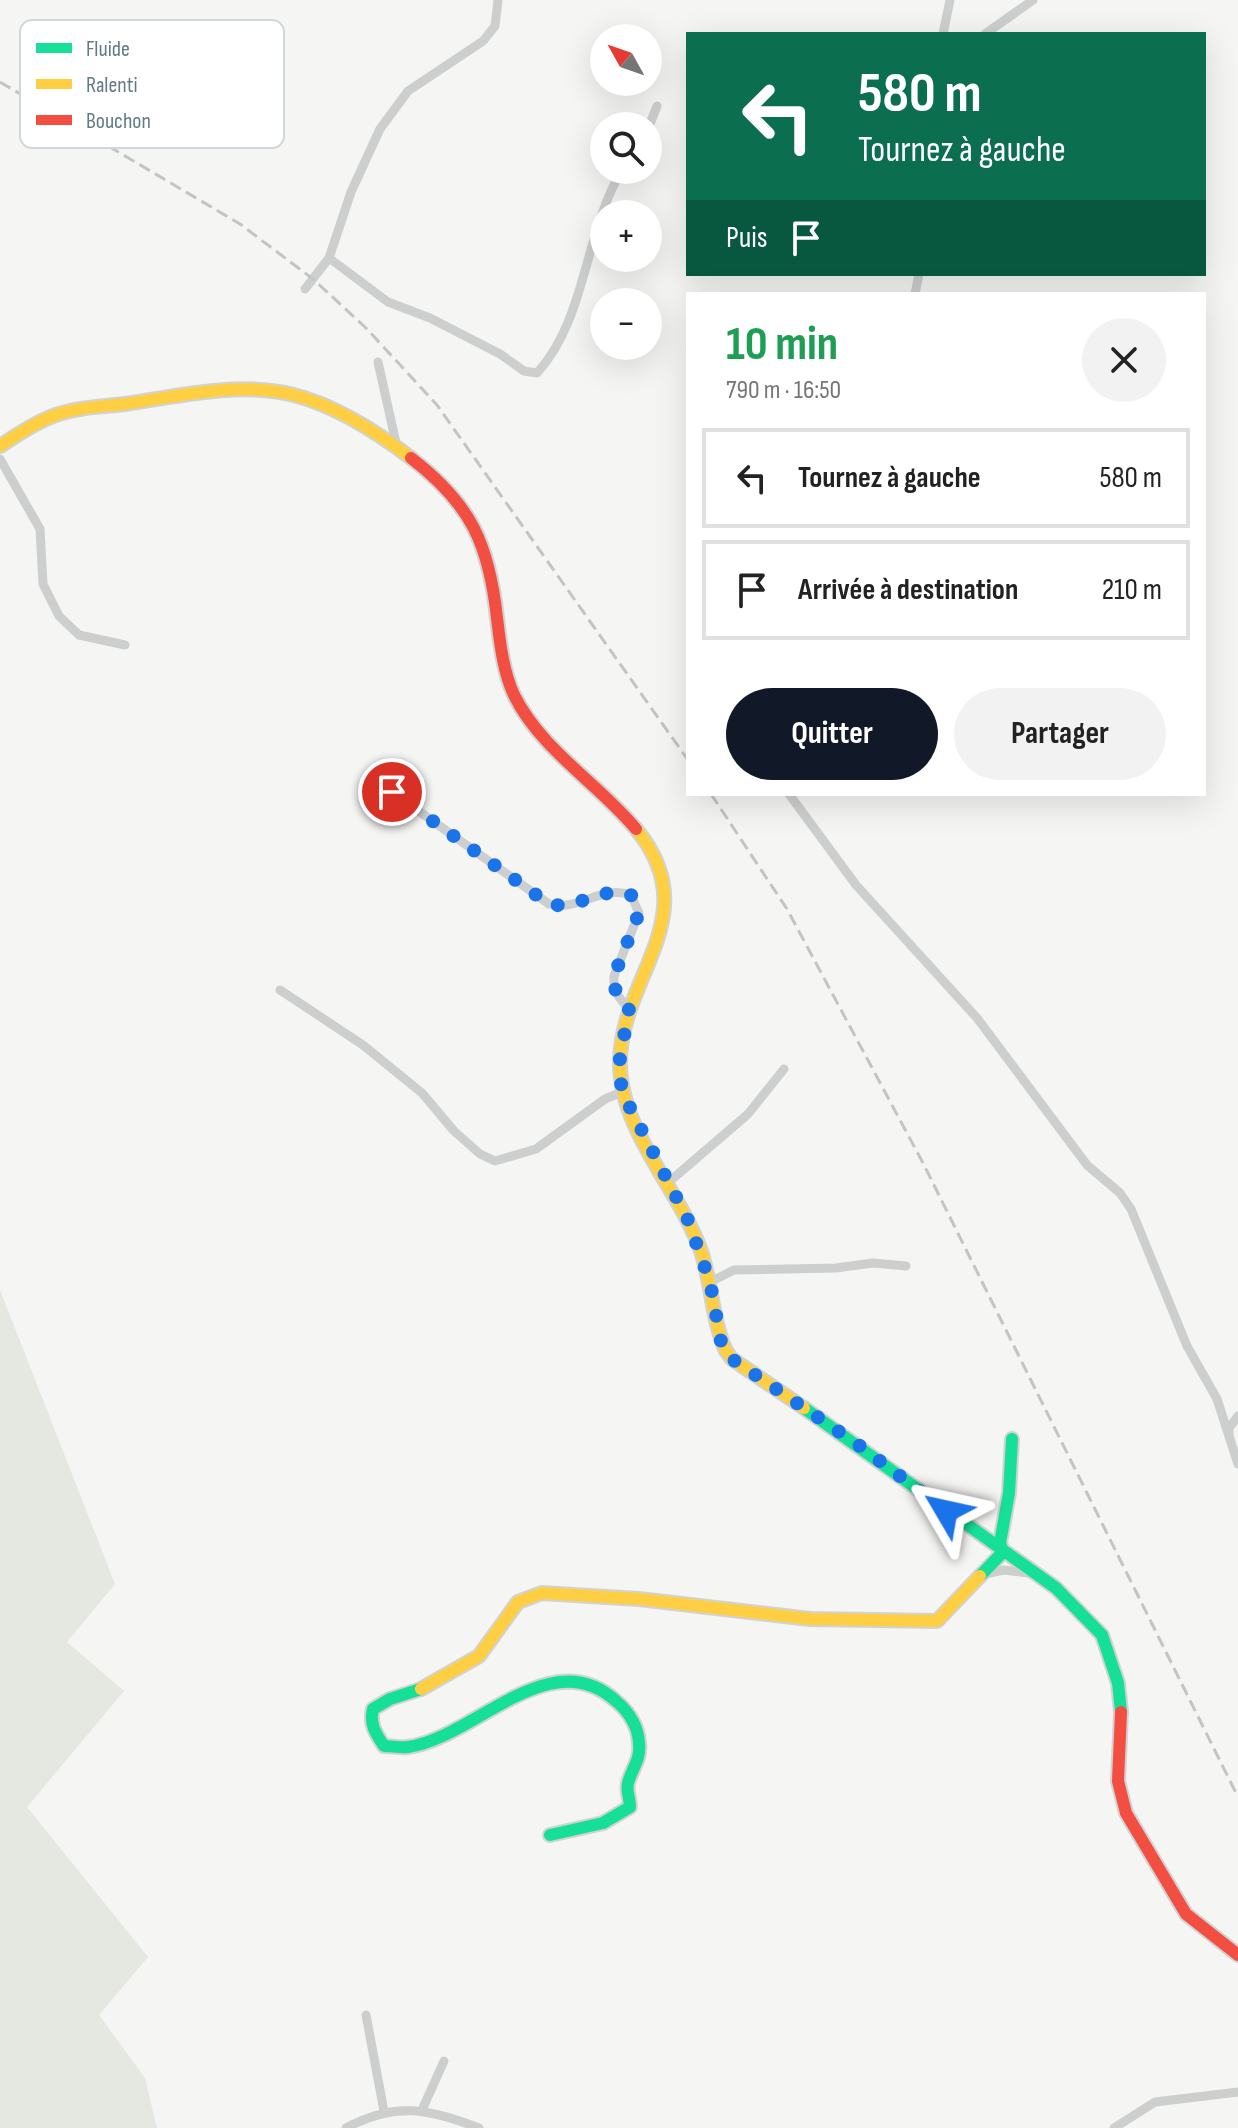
<!DOCTYPE html>
<html lang="fr">
<head>
<meta charset="utf-8">
<style>
	:root { --surface:#fff; --page:#f2f2f2; --text:#222; --muted:#767676; --line:#e0e0e0; --accent:#111827 }
	body { margin:0; font-family:"Sofia Sans Condensed",sans-serif; background:var(--page); color:var(--text); height:100vh; display:flex; flex-direction:column; font-size:30px; white-space:nowrap }
	* { box-sizing:border-box; margin:0 }
	p { font-size:26px; color:var(--muted) }
	.icon { flex:none; width:44px; height:44px; fill:none; stroke:currentColor; stroke-width:2; stroke-linecap:round; stroke-linejoin:round }
	.map { position:relative; flex:1; overflow:hidden }
	.drawer { position:absolute; left:686px; top:292px; width:520px; height:504px; display:flex; flex-direction:column; background:var(--surface); border-radius:0px; box-shadow:0 8px 32px #0002 }
	.drawer>* { flex:none }
	.guide { position:absolute; left:686px; top:32px; width:520px; height:244px; border-radius:0px; box-shadow:0 8px 32px #0002; background:#0b6e4f; color:#fff; overflow:hidden }
	.needle { width:52px; rotate:310deg }
	.buttons { position:absolute; left:590px; top:24px; display:grid; gap:16px }
	.buttons a { display:grid; place-items:center; width:72px; height:72px; border-radius:50%; background:var(--surface); box-shadow:0 8px 32px #0002; font-size:40px }
	.pin { position:absolute; display:grid; place-items:center; width:68px; height:68px; color:#fff; margin:-34px; border:4px solid #fff; border-radius:50%; box-shadow:0 2px 8px #0007 }
	.me { position:absolute; width:88px; margin:-44px; rotate:306deg; stroke-linejoin:round; filter:drop-shadow(0 0 6px #0008) }
	.turn { display:flex; align-items:center; gap:28px; height:168px; padding:0 40px; font-size:36px }
	.turn .icon { width:104px; height:104px; stroke-width:2.5 }
	.turn b { display:block; font-size:56px; line-height:68px }
	.then { display:flex; align-items:center; height:76px; padding:0 40px; background:#0003; gap:16px; font-size:30px }
	.round { display:grid; place-items:center; flex:none; width:84px; height:84px; border-radius:42px; background:var(--page) }
	.head { display:flex; align-items:center; justify-content:space-between; height:136px; padding:0 40px }
	h1 { font-size:48px; font-weight:700; line-height:60px; color:#1e9e55 }
	.primary-button { display:flex; gap:16px; margin-top:auto; padding:16px 40px }
	.primary-button a { flex:1; height:92px; border-radius:48px; background:var(--accent); color:#fff; font-size:32px; font-weight:700; line-height:92px; text-align:center }
	.primary-button a+a { background:var(--page); color:var(--text) }
	ul { padding:0; list-style:none }
	li { display:flex; align-items:center; gap:24px; height:100px; margin:0 16px 12px; padding:0 24px; border:4px solid var(--line); border-radius:0px }
	li div { flex:1 }
	li b { display:block; font-size:30px }
	li em { font-style:normal }
	.map>svg:first-child { display:block }
</style>
</head>
<body>
<div class="map">
<svg width="1238" height="2128" viewBox="0 0 1238 2128">
	<rect width="100%" height="100%" fill="#f5f5f3"/>
	<path fill="#e5e8e1" d="M0,1290L115,1584L67,1642L124,1691L27,1807L148,1957L99,2015L145,2078L157,2128H0Z"/>
	<g fill="none" stroke-linecap="round" stroke-linejoin="round">
		<g stroke="#d1d3d3" stroke-width="16">
			<g id="fast">
				<path d="M804,1408L1056,1588L1102,1635L1118,1683L1121,1712"/>
				<path d="M980,1576L1003,1552L1000,1543L1009,1493L1012,1439"/>
				<path d="M421,1689L390,1699L373,1709C369,1724 376,1734 384,1746C392,1746 401,1748 408,1747C474,1738 550,1641 616,1701C629,1712 638,1726 639,1743C641,1760 632,1768 628,1783C626,1791 630,1799 630,1807L603,1823L550,1835"/>
			</g>
		</g>
		<g stroke="#d1d3d3" stroke-width="16">
			<g id="slow">
				<path d="M0,446C17,435 34,423 53,416C76,407 101,407 125,404C180,396 239,381 294,395C336,406 377,432 411,458"/>
				<path d="M636,829C708,916 620,976 620,1063C620,1131 679,1189 701,1251C712,1284 712,1320 726,1351L732,1359L804,1408"/>
				<path d="M421,1689L479,1656L518,1602L542,1593L639,1599L810,1619L937,1621L980,1576"/>
			</g>
		</g>
		<g stroke="#d1d3d3" stroke-width="16">
			<g id="jam">
				<path d="M411,458C471,504 489,544 497,618C500,643 503,671 514,695C541,750 598,783 636,829"/>
				<path d="M1121,1712L1118,1781L1126,1813L1186,1914L1238,1955"/>
			</g>
		</g>
		<g stroke="#cdcece" stroke-width="9">
			<path d="M943,34L950,0"/>
			<path d="M985,34L1033,0"/>
			<path d="M648,129L657,106"/>
			<path d="M329,258L388,302L430,318L500,354L524,371L537,373C587,318 584,233 622,170"/>
			<path d="M305,289L329,258L351,192L380,129L408,91L483,41L495,26L498,0"/>
			<path d="M915,294L919,274"/>
			<path d="M378,362L396,443"/>
			<path d="M0,459L40,529L43,584L59,616L79,635L125,645"/>
			<path d="M392,792L549,904C577,912 603,884 631,895L639,913L614,976C613,992 619,998 629,1009"/>
			<path d="M789,794L856,885L977,1018L1087,1165L1120,1193L1131,1209L1187,1346L1217,1399L1238,1464"/>
			<path d="M280,990L363,1045L422,1093L454,1131L480,1154L495,1161L536,1149L605,1099L622,1092"/>
			<path d="M670,1181L748,1114L784,1069"/>
			<path d="M710,1282L734,1270L836,1268L873,1263L906,1266"/>
			<path d="M1229,1434V1428L1238,1416"/>
			<path d="M985,1574L1004,1570L1036,1574"/>
			<path d="M366,2015L384,2111"/>
			<path d="M422,2110L444,2061"/>
			<path d="M346,2128C395,2101 428,2109 479,2128"/>
			<path d="M1114,2128L1155,2102L1238,2092"/>
		</g>
		<use href="#fast" stroke="#16e098" stroke-width="12"/>
		<use href="#slow" stroke="#ffcf43" stroke-width="12"/>
		<use href="#jam" stroke="#f24e42" stroke-width="12"/>
		<g stroke="#c2c4c5" stroke-width="3" stroke-dasharray="12 6" stroke-linecap="butt">
			<path d="M0,82L240,224L313,279L366,328L437,405L688,760"/>
			<path d="M711,794L787,909L923,1163L1238,1797"/>
		</g>
	</g>
	<g fill="none" stroke-linecap="round" stroke-linejoin="round">
		<path stroke="#1a73e8" stroke-width="14" stroke-dasharray="0 25.2" d="M392,792L549,904C578,911 603,884 631,895L639,913L614,976L616,995L629,1009L619,1064L622,1092L688,1220L710,1282L722,1347L732,1359L860,1446L946,1511"/>
	</g>
	<rect x="20" y="20" width="264" height="128" rx="12" fill="#fff" stroke="#d0d7db" stroke-width="2"/>
	<rect x="36" y="43" width="36" height="10" fill="#16e098"/>
	<rect x="36" y="79" width="36" height="10" fill="#ffcf43"/>
	<rect x="36" y="115" width="36" height="10" fill="#f24e42"/>
	<g font-size="22" fill="#627a86">
		<text x="86" y="56">Fluide</text>
		<text x="86" y="92">Ralenti</text>
		<text x="86" y="128">Bouchon</text>
	</g>
</svg>
<div class="buttons">
<a><svg class="needle" viewBox="-14 -14 28 28"><path d="M0-13l5 13h-10z" fill="#e53935"/><path d="M0 13l5-13h-10z" fill="#767676"/></svg></a>
<a><svg class="icon" aria-label="search" viewBox="0 0 24 24"><circle cx="10" cy="10" r="6"/><path d="M15 15l6 6"/></svg></a>
<a>+</a>
<a>−</a>
</div>
<div class="pin" style="left:392px;top:792px;background:#d93025"><svg class="icon" aria-label="arrive" viewBox="0 0 24 24"><path d="M6 21V4h12l-3 4 3 4H6"/></svg></div>
<svg class="me" style="left:946px;top:1511px" viewBox="-20 -20 40 40"><path d="M0-17L14 15 0 8-14 15z" fill="#1a73e8" stroke="#fff" stroke-width="4"/></svg>
<div class="guide">
<div class="turn"><svg class="icon" aria-label="left" viewBox="0 0 24 24"><path d="M17 20v-9H6M10 6l-5 5 5 5"/></svg><div><b>580 m</b>Tournez à gauche</div></div>
<div class="then">Puis<svg class="icon" aria-label="arrive" viewBox="0 0 24 24"><path d="M6 21V4h12l-3 4 3 4H6"/></svg></div>
</div>
<section class="drawer">
<div class="head"><div><h1>10 min</h1><p>790 m · 16:50</p></div><a class="round"><svg class="icon" aria-label="close" viewBox="0 0 24 24"><path d="M6 6l12 12M18 6L6 18"/></svg></a></div>
<ul>
<li><svg class="icon" aria-label="left" viewBox="0 0 24 24"><path d="M17 20v-9H6M10 6l-5 5 5 5"/></svg><div><b>Tournez à gauche</b></div><em>580 m</em></li>
<li><svg class="icon" aria-label="arrive" viewBox="0 0 24 24"><path d="M6 21V4h12l-3 4 3 4H6"/></svg><div><b>Arrivée à destination</b></div><em>210 m</em></li>
</ul>
<div class="primary-button"><a>Quitter</a><a>Partager</a></div>
</section>
</div>
</body>
</html>
